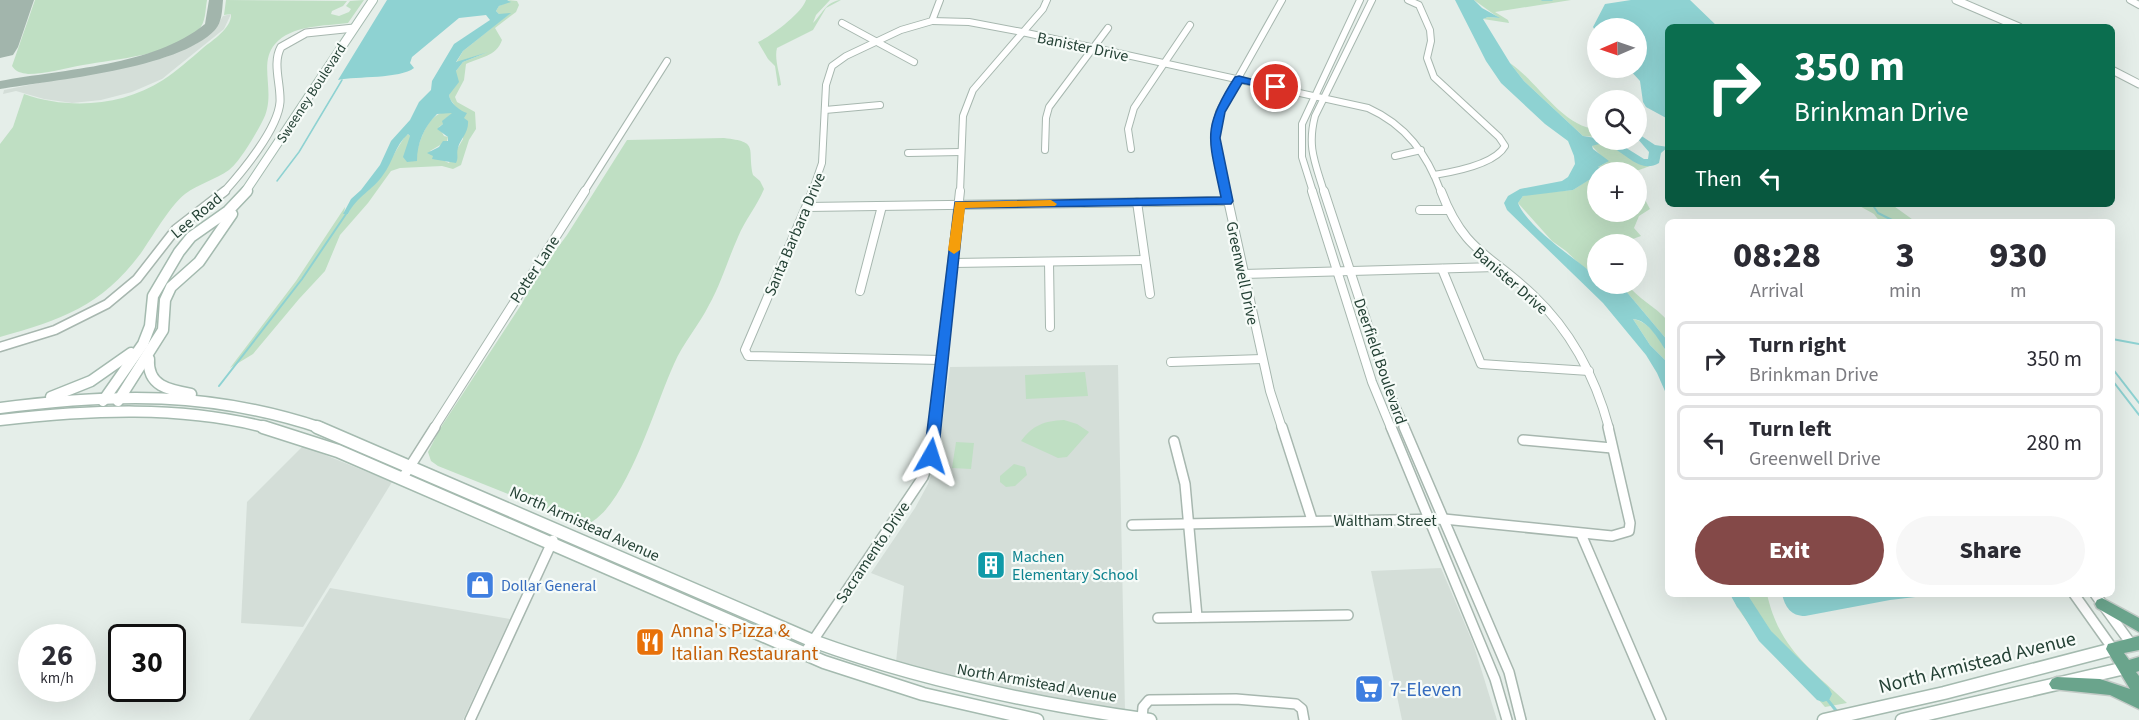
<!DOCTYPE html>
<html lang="en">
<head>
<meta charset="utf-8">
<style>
	:root { --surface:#fff; --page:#f7f7f7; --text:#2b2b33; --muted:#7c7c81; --line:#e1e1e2; --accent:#844948 }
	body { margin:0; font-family:"Source Sans 3",sans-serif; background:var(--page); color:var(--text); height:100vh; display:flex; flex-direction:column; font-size:22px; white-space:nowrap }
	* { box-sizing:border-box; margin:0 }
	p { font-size:20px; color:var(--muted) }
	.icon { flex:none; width:33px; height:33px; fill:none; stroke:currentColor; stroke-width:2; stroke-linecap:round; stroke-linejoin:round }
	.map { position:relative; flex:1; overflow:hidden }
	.drawer { position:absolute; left:1665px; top:219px; width:450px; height:378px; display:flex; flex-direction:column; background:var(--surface); border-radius:9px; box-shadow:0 6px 24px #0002 }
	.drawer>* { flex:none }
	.top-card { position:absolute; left:1665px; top:24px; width:450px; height:183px; border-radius:9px; box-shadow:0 6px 24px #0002; background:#0b6e4f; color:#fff; overflow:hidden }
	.needle { width:39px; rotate:268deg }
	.buttons { position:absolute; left:1587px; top:18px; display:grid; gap:12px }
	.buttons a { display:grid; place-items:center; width:60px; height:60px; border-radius:50%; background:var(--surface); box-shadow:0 6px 24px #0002; font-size:30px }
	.speed { position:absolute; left:18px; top:624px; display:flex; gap:12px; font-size:30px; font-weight:700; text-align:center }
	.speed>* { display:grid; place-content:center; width:78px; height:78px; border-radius:50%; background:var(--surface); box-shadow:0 6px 24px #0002; line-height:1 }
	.speed small { font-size:15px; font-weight:400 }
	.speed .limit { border:3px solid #111; border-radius:9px; background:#fff; color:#111 }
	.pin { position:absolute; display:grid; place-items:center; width:51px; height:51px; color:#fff; margin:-26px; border:3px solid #fff; border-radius:50%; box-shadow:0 2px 6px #0007 }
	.me { position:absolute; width:66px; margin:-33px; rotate:6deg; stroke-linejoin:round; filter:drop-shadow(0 0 4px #0008) }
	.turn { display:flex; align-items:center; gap:21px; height:126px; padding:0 30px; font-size:27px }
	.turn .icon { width:78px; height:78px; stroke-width:2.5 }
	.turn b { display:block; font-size:42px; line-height:51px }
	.then { display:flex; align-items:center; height:57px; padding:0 30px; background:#0003; gap:12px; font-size:22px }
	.eta { display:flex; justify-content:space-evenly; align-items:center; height:102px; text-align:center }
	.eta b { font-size:36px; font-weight:800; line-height:42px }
	.cta { display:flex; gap:12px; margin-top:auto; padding:12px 30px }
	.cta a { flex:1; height:69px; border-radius:36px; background:var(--accent); color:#fff; font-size:24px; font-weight:800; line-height:69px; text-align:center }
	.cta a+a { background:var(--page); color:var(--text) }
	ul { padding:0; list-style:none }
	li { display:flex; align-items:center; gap:18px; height:75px; margin:0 12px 9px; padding:0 18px; border:3px solid var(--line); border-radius:9px }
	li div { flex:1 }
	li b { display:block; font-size:22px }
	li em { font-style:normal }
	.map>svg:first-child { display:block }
</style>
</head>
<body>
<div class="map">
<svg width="2139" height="720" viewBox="0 0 2139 720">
	<rect width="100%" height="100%" fill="#e5eee9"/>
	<g fill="#d4ded8">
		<path d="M231,14L224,29L173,70L162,79L132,92L101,100L72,103L44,99L16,91L3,94L4,90L163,58L196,44L215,30L223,16Z"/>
		<path d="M1118,365L1125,711L1024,695L896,662L904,586L871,573L915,508L928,484L938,454L950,367Z"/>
		<path d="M303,446L392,482L303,627L241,623L247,502Z"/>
		<path d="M1441,568L1473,643L1497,720H1402L1371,571Z"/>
		<path d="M330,588L510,619L463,720H249Z"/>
	</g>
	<g fill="#bfdfc3">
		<path d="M35,0H207C205,11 206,23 198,30C173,55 116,59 83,65C65,68 46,74 28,74C21,73 16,72 12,66Z"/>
		<path d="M226,0L347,1L343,6L332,11L331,14L339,16L349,12L351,9L346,6L350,1L364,0L348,23C325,26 291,25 275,44C257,65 278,94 262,122C256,134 239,163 229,170C215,180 198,184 185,194C169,207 153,236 141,253C102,306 61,320 0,337V144L13,127L24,94C69,110 123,106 163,80C177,71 190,59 203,48C213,40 232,28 231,14L224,15Z"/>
		<path d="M507,0L517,1L519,5L516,12L495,28L502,40C496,57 480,57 466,64L464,80L455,97L457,102L475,112L476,129L469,140L461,165L453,169L442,166L400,168L391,171L368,203L340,235L325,271L299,299L253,354L230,368L296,281L345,207L344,214H348L353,203L377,182L405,136L408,134L410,136L417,151C422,134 431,107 453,113L443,121V124L439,127L444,136L448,137L447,141L430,151L434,156L449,163L463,139L464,118L450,99L449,95L456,71L463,62L488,52L456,63L463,51L509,14H499L496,11L499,6L510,1Z"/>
		<path d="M806,0H830L816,15L813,23C821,16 826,1 841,0L826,8L813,30L777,48C774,59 780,74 781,85L778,86L775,66L768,59L758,42C770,37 802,13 806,0Z"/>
		<path d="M1474,0H1571L1495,12L1508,20L1509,23L1483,19L1488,17L1499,18Z"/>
		<path d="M1510,63C1537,81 1563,128 1597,129V137L1583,136L1524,81Z"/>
		<path d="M724,138C760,142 747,148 753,175L760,181L764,189C757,206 745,220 738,237C728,259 721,284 709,305C699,325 683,343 674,364C656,403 629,498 593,521C580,530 568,520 556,513L438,466L431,461L428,452L441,427L521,305L538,274L567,235L627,140Z"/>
		<path d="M1595,144C1619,142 1626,164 1652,165C1637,172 1612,179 1598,167L1607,162L1592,146Z"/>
		<path d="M1596,175H1597L1598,212H1636L1637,185L1650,209L1639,216L1634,228L1641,236L1630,240L1632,244H1625L1624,237H1620L1617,244H1598L1597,277L1585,269L1566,251L1552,241L1518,203L1523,196L1529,194L1573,190Z"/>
		<path d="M1856,204H1891L1916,222H1880L1874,214Z"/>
		<path d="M1620,284H1627C1637,298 1655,306 1668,321V341Z"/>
		<path d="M1633,319C1650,321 1668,347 1668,363L1650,345Z"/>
		<path d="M1085,372L1088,396L1026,399L1025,375Z"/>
		<path d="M1064,420L1077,424L1089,432L1067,457L1058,458L1021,441C1033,425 1044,421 1064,420Z"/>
		<path d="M956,442L974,443L971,469L952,468Z"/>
		<path d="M1014,464L1025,467L1027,475L1015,486L1006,487L1000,482V476Z"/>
		<path d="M1748,594H1767C1779,648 1810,668 1847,703L1825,707C1796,673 1762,644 1737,607L1764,634Z"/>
	</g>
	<g fill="#8ed2d2">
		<path d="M387,0H507L511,2L499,6L496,11L499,14L511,13L463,51L456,62L488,52L463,62L456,71L459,82L449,95C450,103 460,111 467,113L464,118L468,121C469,133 460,139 458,148C456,154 459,157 456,163L432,159L433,156L427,153L439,147L443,141H448V137L437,129L443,124L442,121L452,113L437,114C424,127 417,143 417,161L407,162L403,157L410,136L408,134C395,145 393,162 383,175C373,190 357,196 348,214H343L351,199L361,190L380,165L391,141L410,120L419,102L431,90L432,81L454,44L490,20L486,15L459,18L412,57L410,63L414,68C400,79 357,76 338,80Z"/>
		<path d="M1455,0H1474L1482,8L1500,18L1488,17L1483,19L1510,63L1524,81L1583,136L1615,141L1644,159H1648L1649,152L1637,138V133L1655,145L1668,147L1661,153L1659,163C1634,178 1617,135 1592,146L1593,149L1609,161L1598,167L1610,172H1598L1597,175L1573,190L1523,196L1518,203C1528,228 1577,260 1597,277L1598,284H1620L1668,341V354C1660,342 1649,320 1633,319L1650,345L1668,363V398L1657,373L1646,355L1603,303L1507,210L1504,203L1508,196L1520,189L1562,181L1568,177L1575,164L1574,156L1568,141L1545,124L1501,83L1486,61Z"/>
		<path d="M1631,0H1690L1718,27H1668V119L1646,107L1643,102L1640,81L1628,68H1636V28H1598L1597,33L1593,27L1605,4Z"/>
		<path d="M1730,594H1748L1765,636L1737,607Z"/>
		<path d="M1782,594H1941L1890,600L1805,616C1791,616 1785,607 1782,594Z"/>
	</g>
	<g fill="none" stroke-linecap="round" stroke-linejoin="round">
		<g stroke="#8ed2d2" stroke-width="1.5">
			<path d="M1542,0H1552"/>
			<path d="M277,181L299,152L342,80"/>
		</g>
		<g stroke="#8ed2d2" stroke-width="2">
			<path d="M1876,204L1874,207L1878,213L1896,222"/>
			<path d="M2112,339L2139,344"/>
			<path d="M2112,368L2139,403"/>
			<path d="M2112,380L2139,415"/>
			<path d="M219,386L302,279L346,214"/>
		</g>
		<path stroke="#8ed2d2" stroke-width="3" d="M1823,694L1838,713"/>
		<path fill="#8ed2d2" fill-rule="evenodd" d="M1730,594H1747L1771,631L1829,688L1832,694L1829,700L1823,702L1817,700L1759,641Z"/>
		<path fill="#a2b5ac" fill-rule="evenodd" d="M209,0H223C222,11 222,22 215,30C178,69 53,80 0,89V81C64,69 154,66 205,24Z"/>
		<path fill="#a2b5ac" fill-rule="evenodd" d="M0,0H34L18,47L13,55L0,58Z"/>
		<g stroke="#a7b7af" stroke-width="8">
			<g id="minor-far2">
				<path d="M1408,0L1419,5L1430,30L1431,41L1427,58L1434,77L1499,137L1505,146C1495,164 1453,172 1434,175"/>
				<path d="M2130,0L2139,5"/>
				<path d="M932,21L969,22L1022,32L1368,108C1406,125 1427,154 1441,192"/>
				<path d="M842,23L914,62"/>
				<path d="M825,110L880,105"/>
				<path d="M1131,149L1128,129L1134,108L1190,25"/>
				<path d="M1045,150L1046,118L1049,107L1108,28"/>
				<path d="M908,153L961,152"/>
				<path d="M1395,156L1421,150"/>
				<path d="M584,192L667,61"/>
				<path d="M812,192L822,163L826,85L832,66L846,56L901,30L932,21L940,0"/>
				<path d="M960,192L963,116L973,90L1043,9L1047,0"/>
				<path d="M1226,192L1214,138L1219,112L1282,0"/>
				<path d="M1313,192L1302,157V124L1360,0"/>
				<path d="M1324,192C1315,162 1307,147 1315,116L1372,0"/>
			</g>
		</g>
		<g stroke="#a7b7af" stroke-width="10">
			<g id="minor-far1">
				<path d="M813,191L745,350L748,356L942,360"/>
				<path d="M1226,191L1270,391L1282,428"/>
				<path d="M1312,191L1372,382L1391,428"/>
				<path d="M1324,191L1391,396L1405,428"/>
				<path d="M1441,191C1464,252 1490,254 1533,295C1572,332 1595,376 1609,428"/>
				<path d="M1137,202L1150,294"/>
				<path d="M807,207L1227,201"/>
				<path d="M1420,210H1448"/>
				<path d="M1049,262L1050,327"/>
				<path d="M953,263L1145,260"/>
				<path d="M1442,269L1481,364L1589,371"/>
				<path d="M1243,274L1496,267"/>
				<path d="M860,291L882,206"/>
				<path d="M1171,362L1262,359"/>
				<path d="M434,428L585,191"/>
				<path d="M934,428L960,191"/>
			</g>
		</g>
		<g stroke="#a7b7af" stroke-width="12">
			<g id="minor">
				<path d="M1282,427L1312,520"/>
				<path d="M1391,427L1495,679L1507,720"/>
				<path d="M1404,427L1509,672L1521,720"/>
				<path d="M1523,440L1612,448"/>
				<path d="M1174,441L1185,484L1197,617"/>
				<path d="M402,479L435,427"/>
				<path d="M1132,525L1444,519L1612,536L1629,531L1630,523L1608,427"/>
				<path d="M1581,534L1661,720"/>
				<path d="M2074,594L2113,649"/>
				<path d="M2095,594L2132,645"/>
				<path d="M1158,618L1348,615"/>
				<path d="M804,654L923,477L931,456L934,427"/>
				<path d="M1142,719L1143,707L1149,700L1236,699L1296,704L1302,709L1304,720"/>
				<path d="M470,720L553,540"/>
			</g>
		</g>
		<g stroke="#a7b7af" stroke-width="9">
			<g id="tertiary-far1">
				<path d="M1956,0L2019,27"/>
				<path d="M2112,70L2139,84"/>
				<path d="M224,192C242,172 278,129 280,102C281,84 272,63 281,47L306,33L354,28"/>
			</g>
		</g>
		<g stroke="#a7b7af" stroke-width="11">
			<path id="tertiary" d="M0,347L55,330L107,304L137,279L176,229L225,191"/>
		</g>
		<g stroke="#a4baaf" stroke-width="10">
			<path id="secondary-far2" d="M245,192L373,0"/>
		</g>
		<g stroke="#a4baaf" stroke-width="13">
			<g id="secondary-far1">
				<path d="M149,359C147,386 169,390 191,394"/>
				<path d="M51,397L91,381L131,353"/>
				<path d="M103,401L143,344L150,326L153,296L179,252L191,237L228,211L247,191"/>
				<path d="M118,401L163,330L165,300L171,287L199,262L232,214"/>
				<path d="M0,408C115,393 210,391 321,428"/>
				<path d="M0,420C89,410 181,405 268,428"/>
			</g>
		</g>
		<g stroke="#a4baaf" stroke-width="15">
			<g id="secondary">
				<path d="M263,427L338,451L824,662L923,694L1037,720"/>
				<path d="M317,427L813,641C923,681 1035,704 1150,720"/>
				<path d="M1824,720L1944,693L2113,649"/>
				<path d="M1902,720L2125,668"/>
			</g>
		</g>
		<g stroke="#c2cac6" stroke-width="3">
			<g id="primary">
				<path d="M2102,598L2139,618V632L2097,608L2095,604L2097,600Z"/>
				<path d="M2139,636V650L2124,653L2129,660L2139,657V671L2136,672L2139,676V709L2110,695L2052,689L2049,684L2052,679L2057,677L2100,679L2130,689L2106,649L2108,644Z"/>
			</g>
		</g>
		<use href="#minor-far2" stroke="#fff" stroke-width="6"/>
		<use href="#minor-far1" stroke="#fff" stroke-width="8"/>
		<use href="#minor" stroke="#fff" stroke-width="9"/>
		<use href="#tertiary-far1" stroke="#fff" stroke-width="7"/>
		<use href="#tertiary" stroke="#fff" stroke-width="8"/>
		<use href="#secondary-far2" stroke="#fff" stroke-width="8"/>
		<use href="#secondary-far1" stroke="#fff" stroke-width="10"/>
		<use href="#secondary" stroke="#fff" stroke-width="12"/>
		<use href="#primary" fill="#6aa48c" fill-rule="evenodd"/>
	</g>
	<path fill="#1a73e8" stroke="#114b97" stroke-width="1.5" d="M1239,76L1282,87L1276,90L1242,83L1225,112L1220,138L1233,201L1231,204L964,208L938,456L936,460H926L924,456L955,202L1221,197C1209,139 1201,129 1235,77Z"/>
	<path fill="#f59e0b" d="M1051,200L1057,204L1055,206L965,208L960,250L954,254L948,250L955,202Z"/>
	<defs>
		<g id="building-square" transform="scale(1.5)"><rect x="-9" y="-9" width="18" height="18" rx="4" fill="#0f9aa8" stroke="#f6fbf8"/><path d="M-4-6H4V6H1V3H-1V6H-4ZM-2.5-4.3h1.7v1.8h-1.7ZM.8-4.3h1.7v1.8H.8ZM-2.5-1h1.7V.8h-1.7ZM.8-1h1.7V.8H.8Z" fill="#fff"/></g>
		<g id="shop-square" transform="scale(1.5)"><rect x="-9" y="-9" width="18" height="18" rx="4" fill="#3f7fe0" stroke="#f6fbf8"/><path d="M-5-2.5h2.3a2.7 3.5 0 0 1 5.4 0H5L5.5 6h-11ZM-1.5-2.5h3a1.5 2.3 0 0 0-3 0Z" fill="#fff"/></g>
		<g id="restaurant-square" transform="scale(1.5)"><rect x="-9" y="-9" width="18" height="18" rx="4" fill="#e8710a" stroke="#f6fbf8"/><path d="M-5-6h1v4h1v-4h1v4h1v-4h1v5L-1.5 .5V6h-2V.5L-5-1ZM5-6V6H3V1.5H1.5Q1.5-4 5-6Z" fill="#fff"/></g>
		<g id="supermarket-square" transform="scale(1.5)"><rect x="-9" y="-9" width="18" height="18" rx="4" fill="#3f7fe0" stroke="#f6fbf8"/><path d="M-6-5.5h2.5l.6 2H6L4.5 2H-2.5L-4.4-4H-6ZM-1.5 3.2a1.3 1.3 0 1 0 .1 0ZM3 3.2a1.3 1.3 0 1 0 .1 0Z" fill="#fff"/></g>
	</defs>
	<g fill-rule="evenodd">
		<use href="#building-square" x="991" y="565"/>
		<use href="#shop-square" x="480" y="585"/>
		<use href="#restaurant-square" x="650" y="642"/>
		<use href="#supermarket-square" x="1369" y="689"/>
	</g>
	<g text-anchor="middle" stroke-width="4.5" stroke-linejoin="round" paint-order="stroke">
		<g font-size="14" fill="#244135" stroke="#f6fbf8">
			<text transform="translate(311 93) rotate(-57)" y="5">Sweeney Boulevard</text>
		</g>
		<g font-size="16" fill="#244135" stroke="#f6fbf8">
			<text transform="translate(1083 46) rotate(12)" y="6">Banister Drive</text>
			<text transform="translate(196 215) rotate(-40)" y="6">Lee Road</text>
			<text transform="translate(794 234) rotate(-67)" y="6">Santa Barbara Drive</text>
			<text transform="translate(534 269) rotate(-57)" y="6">Potter Lane</text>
			<text transform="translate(1243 273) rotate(78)" y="6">Greenwell Drive</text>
			<text transform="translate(1511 280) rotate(41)" y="6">Banister Drive</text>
			<text transform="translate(1381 361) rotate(71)" y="6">Deerfield Boulevard</text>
			<text x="1385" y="526">Waltham Street</text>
			<text transform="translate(585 523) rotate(24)" y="6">North Armistead Avenue</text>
			<text transform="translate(872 552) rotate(-56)" y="6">Sacramento Drive</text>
			<text transform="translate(1037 682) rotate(10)" y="6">North Armistead Avenue</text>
		</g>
		<g font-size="16" fill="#0d838f" stroke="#f6fbf8" text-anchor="start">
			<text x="1012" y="562">Machen<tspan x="1012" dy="18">Elementary School</tspan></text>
		</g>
		<g font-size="16" fill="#366cbe" stroke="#f6fbf8" text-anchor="start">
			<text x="501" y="591">Dollar General</text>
		</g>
		<g font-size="20" fill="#c56008" stroke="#f6fbf8" text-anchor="start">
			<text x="671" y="637">Anna's Pizza &amp;<tspan x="671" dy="23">Italian Restaurant</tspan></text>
		</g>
		<g font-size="20" fill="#244135" stroke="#f6fbf8">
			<text transform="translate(1977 662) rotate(-14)" y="7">North Armistead Avenue</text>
		</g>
		<g font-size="20" fill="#366cbe" stroke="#f6fbf8" text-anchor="start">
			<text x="1390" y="696">7-Eleven</text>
		</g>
	</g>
</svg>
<div class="buttons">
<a><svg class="needle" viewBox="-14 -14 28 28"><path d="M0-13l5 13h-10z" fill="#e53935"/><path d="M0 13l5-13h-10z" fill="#7c7c81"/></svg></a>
<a><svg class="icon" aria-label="search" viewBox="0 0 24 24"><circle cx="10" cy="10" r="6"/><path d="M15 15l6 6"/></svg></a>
<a>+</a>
<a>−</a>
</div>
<div class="speed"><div>26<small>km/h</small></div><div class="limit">30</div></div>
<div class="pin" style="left:1276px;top:87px;background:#d93025"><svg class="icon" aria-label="arrive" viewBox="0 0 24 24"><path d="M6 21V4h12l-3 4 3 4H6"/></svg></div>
<svg class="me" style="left:931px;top:456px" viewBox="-20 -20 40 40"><path d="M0-17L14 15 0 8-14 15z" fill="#1a73e8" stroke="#fff" stroke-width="4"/></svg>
<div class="top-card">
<div class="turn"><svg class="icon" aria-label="right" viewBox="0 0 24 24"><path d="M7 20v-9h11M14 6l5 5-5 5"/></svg><div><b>350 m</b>Brinkman Drive</div></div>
<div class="then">Then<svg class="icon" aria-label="left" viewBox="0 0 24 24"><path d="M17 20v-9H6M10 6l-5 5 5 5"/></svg></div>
</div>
<section class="drawer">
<div class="eta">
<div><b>08:28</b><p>Arrival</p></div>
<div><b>3</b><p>min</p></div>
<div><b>930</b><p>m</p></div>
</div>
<ul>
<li><svg class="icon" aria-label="right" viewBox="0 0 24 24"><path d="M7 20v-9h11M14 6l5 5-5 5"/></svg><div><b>Turn right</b><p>Brinkman Drive</p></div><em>350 m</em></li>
<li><svg class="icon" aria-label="left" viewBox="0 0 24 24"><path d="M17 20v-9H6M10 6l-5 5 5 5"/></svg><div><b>Turn left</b><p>Greenwell Drive</p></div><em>280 m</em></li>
</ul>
<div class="cta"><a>Exit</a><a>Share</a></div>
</section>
</div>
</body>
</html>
